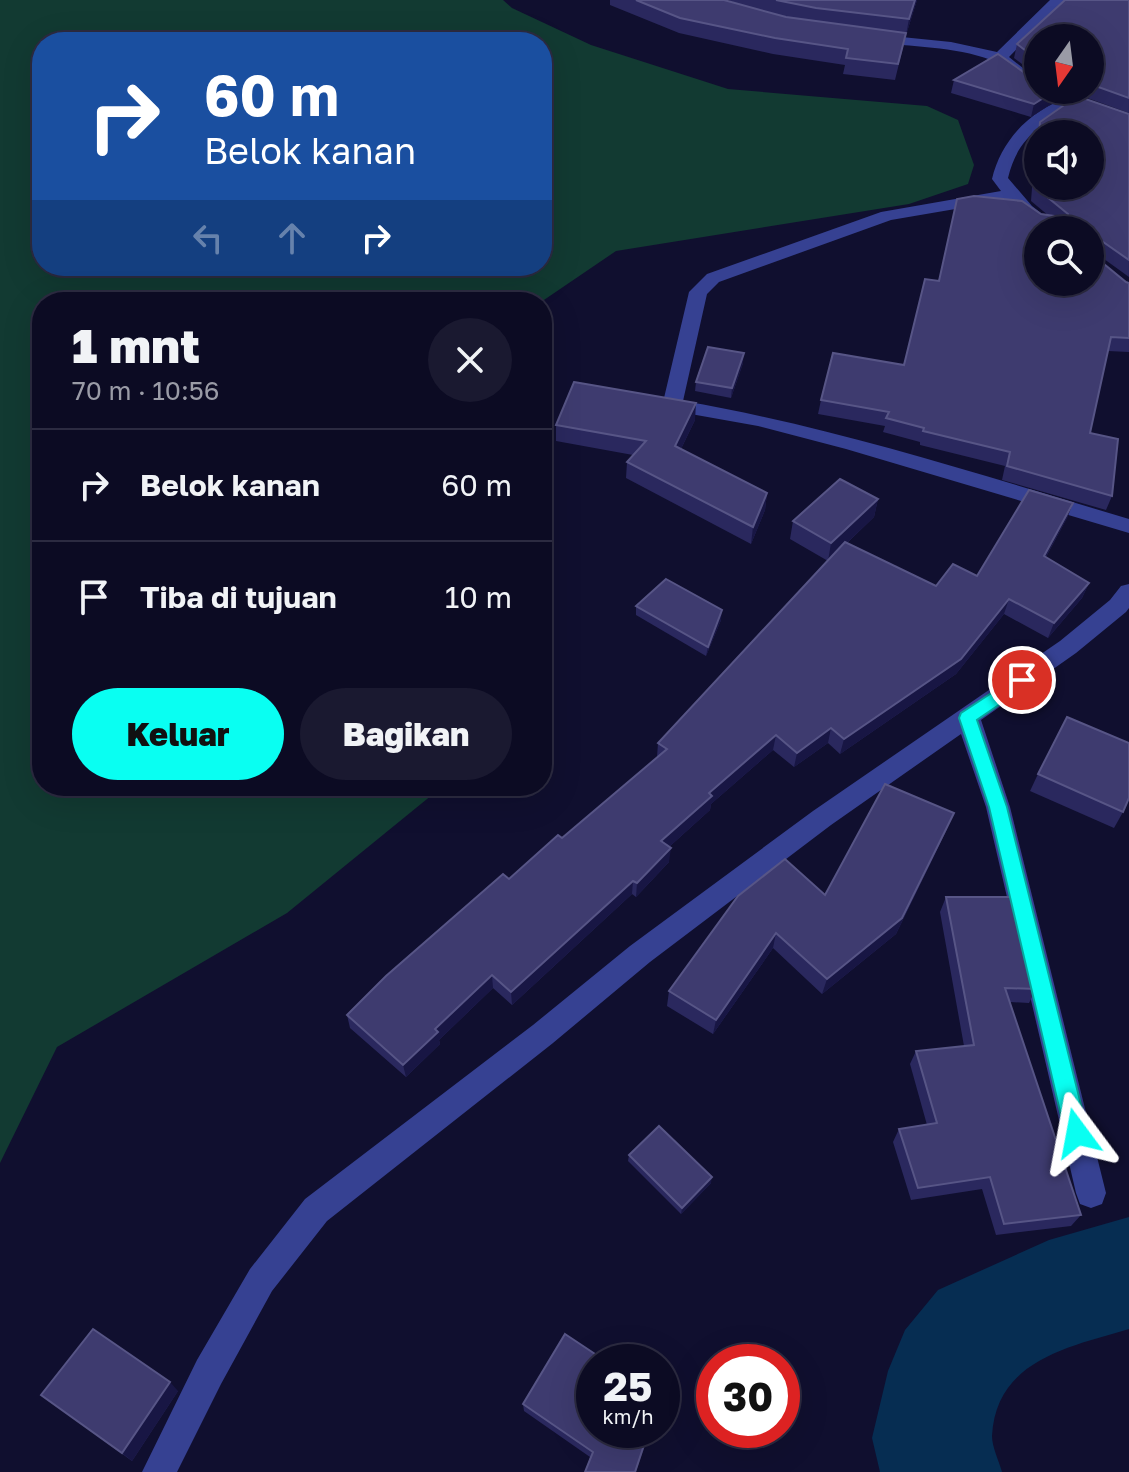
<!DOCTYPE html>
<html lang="id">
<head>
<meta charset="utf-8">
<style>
	:root { --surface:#0c0b23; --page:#1a1930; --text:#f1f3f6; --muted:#9a9ba6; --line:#2c2b41; --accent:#09fff2 }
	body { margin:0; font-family:"Golos Text",sans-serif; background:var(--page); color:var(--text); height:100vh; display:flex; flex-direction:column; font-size:30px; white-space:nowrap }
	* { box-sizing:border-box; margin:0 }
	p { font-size:26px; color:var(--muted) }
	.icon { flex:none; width:44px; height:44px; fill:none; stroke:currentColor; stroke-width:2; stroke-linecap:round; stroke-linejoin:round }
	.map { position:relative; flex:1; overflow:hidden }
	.drawer { position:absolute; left:32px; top:292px; width:520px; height:504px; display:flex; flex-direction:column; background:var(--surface); border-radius:32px; box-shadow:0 8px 32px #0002,0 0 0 2px var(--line) }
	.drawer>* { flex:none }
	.top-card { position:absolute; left:32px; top:32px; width:520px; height:244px; border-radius:32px; box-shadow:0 8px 32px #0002,0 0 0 2px var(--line); background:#1a4fa0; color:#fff; overflow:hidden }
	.needle { width:52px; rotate:194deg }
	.fabs { position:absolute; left:1024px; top:24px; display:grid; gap:16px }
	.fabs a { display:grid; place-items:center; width:80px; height:80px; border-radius:50%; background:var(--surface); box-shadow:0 8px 32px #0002,0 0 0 2px var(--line); font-size:40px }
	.speed { position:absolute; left:576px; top:1344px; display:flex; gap:16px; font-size:40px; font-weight:700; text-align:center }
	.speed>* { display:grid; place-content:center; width:104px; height:104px; border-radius:50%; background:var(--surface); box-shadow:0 8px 32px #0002,0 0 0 2px var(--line); line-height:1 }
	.speed small { font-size:20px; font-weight:400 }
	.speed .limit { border:12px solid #d22; background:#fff; color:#111 }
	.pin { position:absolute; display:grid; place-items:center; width:68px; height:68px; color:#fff; margin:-34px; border:4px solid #fff; border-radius:50%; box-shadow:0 2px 8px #0007 }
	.me { position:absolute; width:88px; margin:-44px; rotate:347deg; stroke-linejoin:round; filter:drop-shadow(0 0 6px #0008) }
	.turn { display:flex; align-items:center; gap:28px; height:168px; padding:0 40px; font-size:36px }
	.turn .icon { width:104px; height:104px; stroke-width:2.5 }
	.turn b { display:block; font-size:56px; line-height:68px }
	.lanes { display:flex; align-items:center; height:76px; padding:0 40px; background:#0003; justify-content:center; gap:40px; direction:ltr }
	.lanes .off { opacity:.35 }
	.round { display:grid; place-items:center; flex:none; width:84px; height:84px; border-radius:42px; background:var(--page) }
	.overview { display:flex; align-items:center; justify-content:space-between; height:136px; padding:0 40px }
	h1 { font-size:48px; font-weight:800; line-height:60px }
	.primary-button { display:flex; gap:16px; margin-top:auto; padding:16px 40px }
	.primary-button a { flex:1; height:92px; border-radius:48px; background:var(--accent); color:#111; font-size:32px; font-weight:800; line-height:92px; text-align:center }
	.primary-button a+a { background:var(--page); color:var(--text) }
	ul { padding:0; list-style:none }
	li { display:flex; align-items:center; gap:24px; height:112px; padding:0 40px; border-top:2px solid var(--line) }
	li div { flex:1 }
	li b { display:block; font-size:30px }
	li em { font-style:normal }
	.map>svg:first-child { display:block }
</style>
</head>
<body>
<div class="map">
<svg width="1129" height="1472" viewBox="0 0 1129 1472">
	<rect width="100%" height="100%" fill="#100f2f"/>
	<path fill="#123a32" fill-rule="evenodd" d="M0,0H503L512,8L591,45L728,89L927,106L958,120L974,165L968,184L909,204L616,251L541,302H42V786H443L287,913L57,1047L0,1163ZM42,42H542V266H42Z"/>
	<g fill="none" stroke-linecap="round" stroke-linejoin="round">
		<path fill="#062d52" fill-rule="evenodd" d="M1129,1217V1329C1069,1347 996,1360 992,1436C992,1447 999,1461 1002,1472H880L872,1438L888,1371L905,1330L938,1290L1049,1240Z"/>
		<g fill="#364192" fill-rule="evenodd">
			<path d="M1050,0H1065L1009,57L1038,80V91C1019,85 1009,67 991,60C954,46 911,47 872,42L865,38L872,34L951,42L997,52Z"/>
			<path d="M1070,97L1078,102L1075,105C1041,126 1018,136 1008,178L1032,206L1062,230C1037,230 1024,219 1008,200L891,220L719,282L707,294L683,401C835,427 981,475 1129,519V533L846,449L758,426L657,408L654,404L657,400L664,398L689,292L707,274L881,212L1001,191L992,179C1001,140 1031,109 1070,97Z"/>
			<path d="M1129,584V608L1126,612L1076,653L981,720L1010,807L1106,1193L1102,1204L1091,1208L1080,1204L1076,1193L986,807L961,734L831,825L650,962L553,1043L327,1221L272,1291L221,1384L177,1472H142L197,1360L250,1269L305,1199L533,1025L630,946L813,811L1060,641L1110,600L1121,586Z"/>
		</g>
	</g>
	<g fill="#2a285e" fill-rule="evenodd">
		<path d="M610,0H724L743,6L728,0H917L906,35L895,80L843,74L845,65L773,54L679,33L610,5Z"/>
		<path d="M1129,0V113L1065,90H1090V38H1038V76L1014,58L1017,44Z"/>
		<path d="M1025,73L1038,90H1058L1054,102L1031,117L951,93L954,80Z"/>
		<path d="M1129,114V277L1093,251V255L1126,282L1129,283V352L1108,351L1090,433L1112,496L1106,510L1002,480L1005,466L920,445V442L883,432L885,426L818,414L821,400L904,365L938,281L1041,214L1049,216L1031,201L1036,135L1040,122ZM1038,134H1090L1038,186Z"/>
		<path d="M743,363L731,398L695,391L696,382Z"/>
		<path d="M695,420L681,449L767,493L765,510L751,544L626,478L627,462L633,455L556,441V425Z"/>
		<path d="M878,499L874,517L847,543L936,586L977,576L1073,503L1067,518L1046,557L1089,583L1082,598L1048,638L1004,614L956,674L840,754L828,743L794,767L773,750L711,804L710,810L669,847V862L636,897L632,894L512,1005L493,988L439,1040L440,1044L406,1077L350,1028L347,1015L509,879L562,838L657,757L658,743L828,561L790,539L793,521Z"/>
		<path d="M636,606L721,620L706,656L636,615Z"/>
		<path d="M1038,774L1123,812L1114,828L1030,791Z"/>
		<path d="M947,829L896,934L822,994L773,948L713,1034L667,1006L669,991L825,895Z"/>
		<path d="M946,897L1036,989L1029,1003L1010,1002L1081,1215L1071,1226L996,1235L982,1189L911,1200L893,1142L899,1129L927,1125L910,1064L916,1051L964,1046L940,912Z"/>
		<path d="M629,1155L711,1183L681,1214L628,1161Z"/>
		<path d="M178,1391L132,1461L41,1395Z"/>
		<path d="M523,1404L594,1430H650L636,1472H585L590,1457L524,1411Z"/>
	</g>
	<g fill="#181644">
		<path d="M915,0H917L906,35L909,19Z"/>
		<path d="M1056,90H1058L1054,102L1031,117L1034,104Z"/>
		<path d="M744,353L743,363L731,398L732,388Z"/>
		<path d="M696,403L695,420L674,463L675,446Z"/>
		<path d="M767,493L765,510L751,544L753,527Z"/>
		<path d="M878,499L874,517L828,561L831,543Z"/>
		<path d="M1073,503L1067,518L1038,571L1044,556Z"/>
		<path d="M1089,583L1082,598L1048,638L1054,623Z"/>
		<path d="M1009,599L1004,614L956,674L840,754L844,739Z"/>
		<path d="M722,610L721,620L706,656L708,647Z"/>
		<path d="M831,728L828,743L794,767L797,753Z"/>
		<path d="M776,735L773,750L711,804L710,810L660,855L661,841L709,793Z"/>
		<path d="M954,813L947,829L896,934L822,994L827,979Z"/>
		<path d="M671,848L669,862L636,897L637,883Z"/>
		<path d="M633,881L632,894L512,1005L511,992Z"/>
		<path d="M776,933L773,948L713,1034L716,1020Z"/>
		<path d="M492,975L493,988L439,1040L440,1044L406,1077L403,1065L435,1029Z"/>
		<path d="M712,1177L711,1183L681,1214L682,1208Z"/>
		<path d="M170,1382L178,1391L132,1461L122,1453Z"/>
	</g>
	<g fill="#3e3b6f" stroke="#575586" stroke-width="2" fill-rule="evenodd">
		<path d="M636,0H724L786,17L906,33L898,64L846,58L848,49L775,38L680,18Z"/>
		<path d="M776,0H915L909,19L816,8Z"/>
		<path d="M1065,0H1129V98L1090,84V38H1038V60L1017,44Z"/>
		<path d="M998,54L1025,73L1038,78V90H1056L1034,104L954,80Z"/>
		<path d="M1077,96L1129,114V260L1096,237H1092L1093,255L1126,282L1129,283V338L1111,337L1090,433L1118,439L1112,496L1007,466L1010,452L923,431L924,428L886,418L889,412L821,400L833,353L904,365L925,279L939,281L957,199L974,196L1022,201L1041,214L1068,218V214L1035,187L1038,151V186H1090V134H1039L1040,122ZM1038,230H1090V282H1038Z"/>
		<path d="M708,347L744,353L732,388L696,382Z"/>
		<path d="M574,382L696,403L675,446L767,493L753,527L627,462L646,441L556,425Z"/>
		<path d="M840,479L878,499L831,543L793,521Z"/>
		<path d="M1029,490L1073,503L1044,556L1089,583L1054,623L1009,599L961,659L844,739L831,728L797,753L776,735L709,793L712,796L661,841L671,848L637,883L633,881L511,992L492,975L435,1029L438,1032L403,1065L347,1015L386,976L503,874L509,879L558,835L562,838L667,749L658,743L845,542L936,586L953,564L977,576Z"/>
		<path d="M666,579L722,610L708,647L636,606Z"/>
		<path d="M1067,717L1129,743V798L1123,812L1038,774Z"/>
		<path d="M885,784L954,813L902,918L827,979L776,933L716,1020L669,991L738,896L785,859L825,895Z"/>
		<path d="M946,897H1015L1036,989L1005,988L1081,1215L1004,1224L990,1177L918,1188L899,1129L937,1123L916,1051L974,1045Z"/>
		<path d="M659,1126L712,1177L682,1208L629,1155Z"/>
		<path d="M93,1329L170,1382L122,1453L41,1395Z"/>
		<path d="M565,1334L607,1362H594V1430H649L635,1472H585L593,1452L523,1404Z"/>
	</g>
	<path fill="#09fff2" stroke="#06a69d" stroke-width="2" d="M1022,673L1030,680L1028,685L977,720L1007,807L1088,1133L1084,1141L1077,1144L1069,1141L1065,1133L989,807L959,718L961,713Z"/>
</svg>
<div class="fabs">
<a><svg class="needle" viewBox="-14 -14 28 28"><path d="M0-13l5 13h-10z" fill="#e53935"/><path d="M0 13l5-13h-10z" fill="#9a9ba6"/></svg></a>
<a><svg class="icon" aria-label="sound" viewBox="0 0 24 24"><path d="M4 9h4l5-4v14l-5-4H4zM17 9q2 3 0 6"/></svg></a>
<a><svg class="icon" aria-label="search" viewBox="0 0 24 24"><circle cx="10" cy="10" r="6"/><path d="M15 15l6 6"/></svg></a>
</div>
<div class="speed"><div>25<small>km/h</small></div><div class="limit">30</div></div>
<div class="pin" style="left:1022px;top:680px;background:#d93025"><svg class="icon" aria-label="arrive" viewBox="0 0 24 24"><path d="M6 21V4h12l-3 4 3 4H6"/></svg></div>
<svg class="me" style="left:1077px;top:1133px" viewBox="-20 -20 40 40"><path d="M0-17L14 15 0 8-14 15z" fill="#09fff2" stroke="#fff" stroke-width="4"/></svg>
<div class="top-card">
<div class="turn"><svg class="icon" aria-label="right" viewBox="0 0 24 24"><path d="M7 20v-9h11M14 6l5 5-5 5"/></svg><div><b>60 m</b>Belok kanan</div></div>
<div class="lanes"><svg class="icon off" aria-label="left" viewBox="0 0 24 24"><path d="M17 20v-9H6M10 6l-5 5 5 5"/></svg><svg class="icon off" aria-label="ahead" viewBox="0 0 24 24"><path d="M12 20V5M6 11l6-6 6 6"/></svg><svg class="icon" aria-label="right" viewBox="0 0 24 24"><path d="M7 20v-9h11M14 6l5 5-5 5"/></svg></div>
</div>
<section class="drawer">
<div class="overview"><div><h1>1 mnt</h1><p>70 m · 10:56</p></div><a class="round"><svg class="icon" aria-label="close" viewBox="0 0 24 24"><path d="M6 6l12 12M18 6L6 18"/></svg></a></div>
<ul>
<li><svg class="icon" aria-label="right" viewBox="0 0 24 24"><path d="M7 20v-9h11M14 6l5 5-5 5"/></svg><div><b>Belok kanan</b></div><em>60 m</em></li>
<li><svg class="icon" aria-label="arrive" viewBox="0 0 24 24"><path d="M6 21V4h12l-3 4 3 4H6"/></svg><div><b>Tiba di tujuan</b></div><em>10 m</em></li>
</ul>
<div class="primary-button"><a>Keluar</a><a>Bagikan</a></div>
</section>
</div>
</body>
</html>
